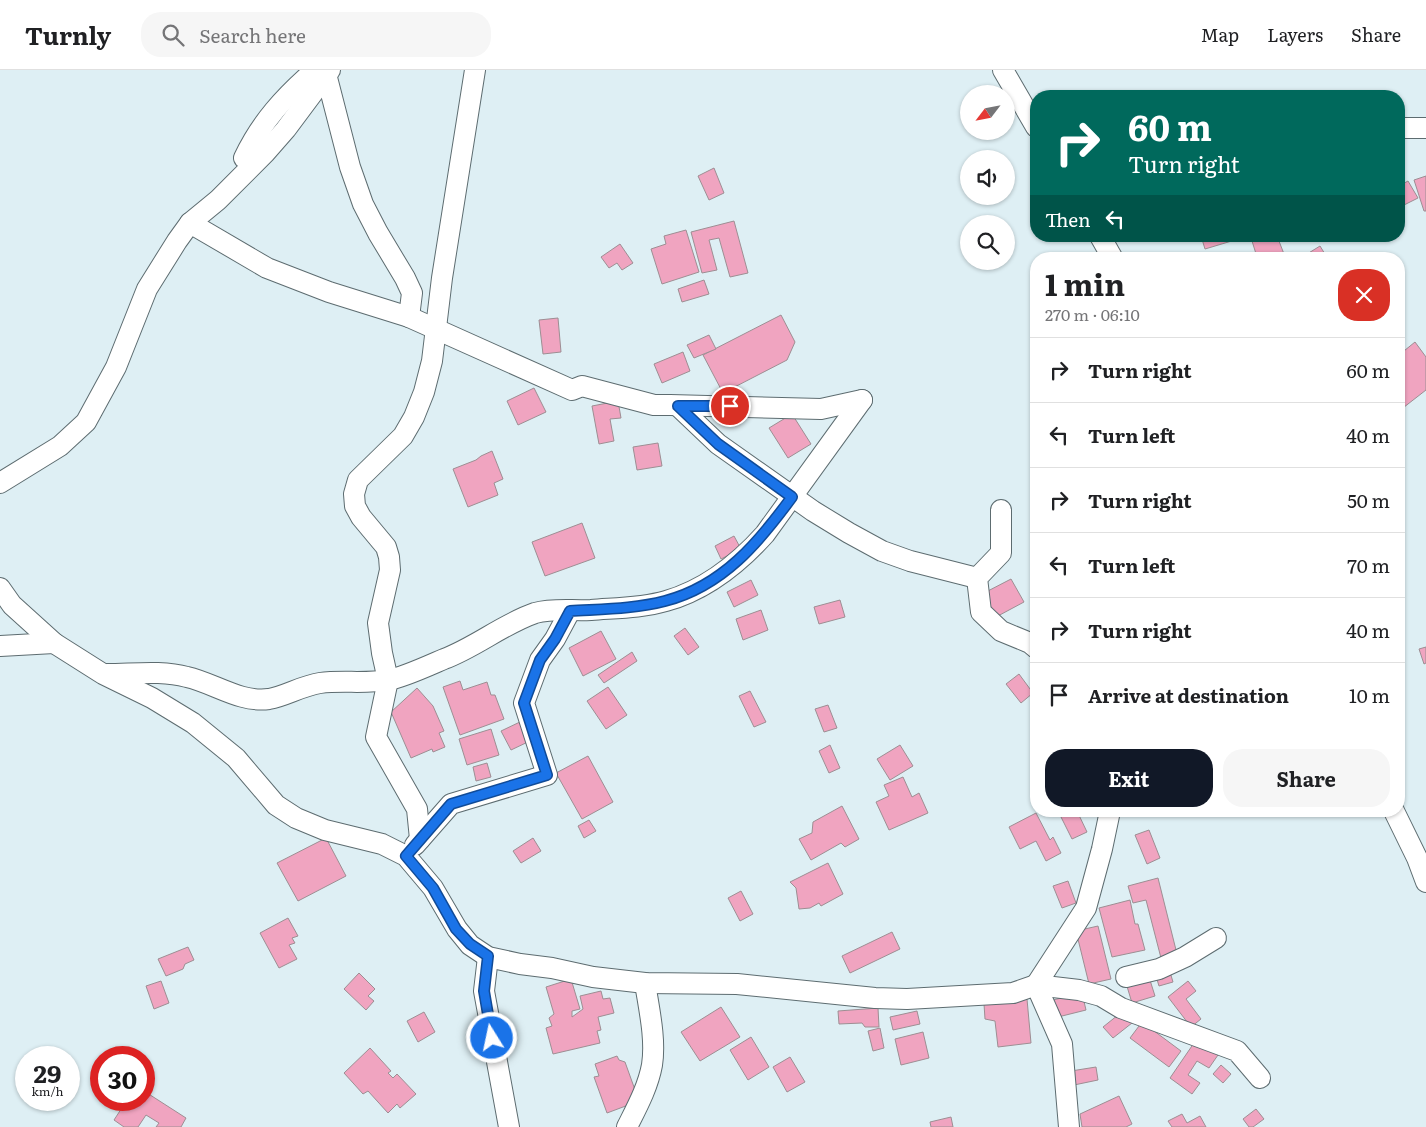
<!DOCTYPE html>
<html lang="en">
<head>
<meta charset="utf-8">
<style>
	:root { --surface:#fff; --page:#f6f6f6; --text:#202124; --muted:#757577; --line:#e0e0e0; --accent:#111827 }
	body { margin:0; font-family:Literata,serif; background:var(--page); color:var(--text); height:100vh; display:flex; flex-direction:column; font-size:19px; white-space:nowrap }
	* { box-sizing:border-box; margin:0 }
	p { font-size:16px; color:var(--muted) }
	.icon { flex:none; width:28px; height:28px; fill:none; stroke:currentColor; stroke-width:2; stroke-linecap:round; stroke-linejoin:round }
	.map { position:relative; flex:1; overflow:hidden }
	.drawer { position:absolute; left:1030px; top:182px; width:375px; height:565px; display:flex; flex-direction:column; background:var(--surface); border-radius:20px; box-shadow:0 1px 4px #0004 }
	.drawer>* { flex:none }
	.hud { position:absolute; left:1030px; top:20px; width:375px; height:152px; border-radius:20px; box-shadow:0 1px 4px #0004; background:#00695c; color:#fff; overflow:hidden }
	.needle { width:32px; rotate:238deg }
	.controls { position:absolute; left:960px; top:15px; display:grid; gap:10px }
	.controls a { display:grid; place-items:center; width:55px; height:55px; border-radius:50%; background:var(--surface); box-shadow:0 1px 4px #0004; font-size:25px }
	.speed { position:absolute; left:15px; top:976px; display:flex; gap:10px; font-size:25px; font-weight:700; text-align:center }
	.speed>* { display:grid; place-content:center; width:65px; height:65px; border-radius:50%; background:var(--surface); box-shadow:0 1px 4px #0004; line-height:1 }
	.speed small { font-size:12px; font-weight:400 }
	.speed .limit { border:8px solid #d22; background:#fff; color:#111 }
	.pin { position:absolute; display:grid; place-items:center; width:42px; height:42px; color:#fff; margin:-21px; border:2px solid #fff; border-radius:50%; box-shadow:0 1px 5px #0007 }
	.me { position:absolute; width:55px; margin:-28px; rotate:350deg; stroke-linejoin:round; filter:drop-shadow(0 0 4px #0008) }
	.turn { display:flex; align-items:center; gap:18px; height:105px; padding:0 15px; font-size:22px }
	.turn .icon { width:65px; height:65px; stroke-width:2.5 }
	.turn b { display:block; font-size:35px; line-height:42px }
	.then { display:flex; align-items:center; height:48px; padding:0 15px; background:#0003; gap:10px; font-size:19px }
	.round { display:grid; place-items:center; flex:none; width:52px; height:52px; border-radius:20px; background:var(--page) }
	.overview { display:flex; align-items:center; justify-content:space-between; height:85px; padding:0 15px }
	h1 { font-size:30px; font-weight:700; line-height:38px }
	.cta { display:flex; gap:10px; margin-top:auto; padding:10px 15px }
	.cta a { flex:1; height:58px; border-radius:20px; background:var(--accent); color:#fff; font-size:20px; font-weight:700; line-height:58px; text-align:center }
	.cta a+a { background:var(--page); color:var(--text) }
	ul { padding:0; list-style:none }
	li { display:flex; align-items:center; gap:15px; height:65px; padding:0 15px; border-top:1px solid var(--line) }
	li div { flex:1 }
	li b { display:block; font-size:19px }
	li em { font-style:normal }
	header { display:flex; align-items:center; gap:30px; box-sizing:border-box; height:70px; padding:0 25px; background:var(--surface); border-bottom:1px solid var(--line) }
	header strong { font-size:24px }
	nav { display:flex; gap:28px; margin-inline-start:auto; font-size:18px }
	.search { width:350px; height:45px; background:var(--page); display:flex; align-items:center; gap:12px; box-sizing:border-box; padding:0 18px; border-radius:20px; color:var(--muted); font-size:19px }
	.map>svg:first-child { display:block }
</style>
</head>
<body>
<header>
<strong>Turnly</strong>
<div class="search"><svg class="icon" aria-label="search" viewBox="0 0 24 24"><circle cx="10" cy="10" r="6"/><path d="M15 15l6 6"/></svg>Search here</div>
<nav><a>Map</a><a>Layers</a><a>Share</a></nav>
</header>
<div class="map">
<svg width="1426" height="1057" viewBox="0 0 1426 1057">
	<rect width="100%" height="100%" fill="#deeff4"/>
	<g fill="#f0a4c0" stroke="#9d8e93">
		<path d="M714,98L724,123L709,130L698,106Z"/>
		<path d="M1426,106V141H1424L1414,110Z"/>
		<path d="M1408,111L1418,128L1404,135L1399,125V116Z"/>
		<path d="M734,151L748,203L730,207L719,168L709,170L717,200L702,203L691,162Z"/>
		<path d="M686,160L699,202L662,214L651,179L666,174L664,166Z"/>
		<path d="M1201,166H1234L1235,170L1205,179Z"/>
		<path d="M1265,166H1277L1284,184L1270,189H1268L1266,184L1257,187L1252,171Z"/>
		<path d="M620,174L633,193L622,200L617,193L609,198L601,187Z"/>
		<path d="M1320,176L1328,189H1299Z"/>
		<path d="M704,210L709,224L682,232L678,219Z"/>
		<path d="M781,245L795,272L787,290L723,323L703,285Z"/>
		<path d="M558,248L561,282L543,284L539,250Z"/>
		<path d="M709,265L716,279L694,288L687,275Z"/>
		<path d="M1415,272L1426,287V320L1399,341V285Z"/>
		<path d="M683,282L690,301L662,313L654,294Z"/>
		<path d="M534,318L546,342L518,355L507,331Z"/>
		<path d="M618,331L621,348L610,349L614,371L599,374L592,336Z"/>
		<path d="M792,344L811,374L788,388L769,358Z"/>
		<path d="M658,373L662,396L637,400L633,377Z"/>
		<path d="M492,381L503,409L494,413L498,425L468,437L453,399L476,390L481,386Z"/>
		<path d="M582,453L595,488L545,506L532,472Z"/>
		<path d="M734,466L741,479L721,489L715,476Z"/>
		<path d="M1011,509L1024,532L996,547L984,523Z"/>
		<path d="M751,510L758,525L734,537L727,522Z"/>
		<path d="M840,530L845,547L819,554L814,537Z"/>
		<path d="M761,540L768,560L743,570L736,549Z"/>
		<path d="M685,558L699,577L688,585L674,566Z"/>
		<path d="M601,561L616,589L583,606L569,578Z"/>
		<path d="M1426,577V593L1424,594L1419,579Z"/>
		<path d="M632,582L637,591L604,613L598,605Z"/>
		<path d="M1019,604L1033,623L1021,633L1006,614Z"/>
		<path d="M460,611L463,620L487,612L491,625H495L504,649L460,665L443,617Z"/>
		<path d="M608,617L627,645L606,659L587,631Z"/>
		<path d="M417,618L433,636L444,661L439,663L445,677L433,682L432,679L411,688L391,642Z"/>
		<path d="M750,621L766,652L754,657L739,626Z"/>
		<path d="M828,635L837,658L824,662L815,639Z"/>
		<path d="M522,651L532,670L511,680L501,661Z"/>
		<path d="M491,659L499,685L467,695L459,669Z"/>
		<path d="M830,675L840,698L829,703L819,681Z"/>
		<path d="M900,675L913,696L890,710L877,689Z"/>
		<path d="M588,686L613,732L582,749L556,703Z"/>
		<path d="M487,693L491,707L476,711L473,697Z"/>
		<path d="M903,707L912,727L919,723L928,743L889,760L876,732L889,726L884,715Z"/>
		<path d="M842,736L859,769L845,777L841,773L811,790L799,769L812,763L813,752Z"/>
		<path d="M1058,741H1077L1087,762L1072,769Z"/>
		<path d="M1036,743L1050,770L1053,767L1061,783L1046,791L1036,771L1020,779L1009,757Z"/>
		<path d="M589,750L596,761L584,768L578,756Z"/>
		<path d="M1149,760L1160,788L1147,794L1135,765Z"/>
		<path d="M326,768L346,806L298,831L277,793Z"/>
		<path d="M533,768L541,781L521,793L513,781Z"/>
		<path d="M828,793L843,824L821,836L819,833L810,838L799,839L796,818L790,812Z"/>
		<path d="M1158,808L1177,884L1161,888L1146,830L1133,833L1128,816Z"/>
		<path d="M1068,811L1076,833L1062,838L1053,816Z"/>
		<path d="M741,821L753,844L740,851L728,828Z"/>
		<path d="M1130,830L1135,854H1138L1145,880L1112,887L1099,838Z"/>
		<path d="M288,848L298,866L292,868L295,873L289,875L297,889L279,898L260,863Z"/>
		<path d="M1098,856L1111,909L1089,914L1076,861Z"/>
		<path d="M892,862L900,879L850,903L842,886Z"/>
		<path d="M188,877L194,890L185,894L183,899L166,906L158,889Z"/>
		<path d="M1170,902L1173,912L1159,916L1156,906Z"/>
		<path d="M359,903L375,919L368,926L374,931L366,940L344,919Z"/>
		<path d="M1149,907L1155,926L1132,933L1126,913Z"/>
		<path d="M571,909L580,939L572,941V947L583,939L580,926L601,921L603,929L610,928L614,943L598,947L601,960L597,961L600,973L553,984L546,958L552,956L549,948L554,944L546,917Z"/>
		<path d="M161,911L169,933L154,939L146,916Z"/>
		<path d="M1188,911L1196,921L1186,929L1201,949L1191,957L1168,927Z"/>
		<path d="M1082,923L1086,940L1058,947L1053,930Z"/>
		<path d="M1027,929L1031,973L998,977L995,951L985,949L984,934Z"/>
		<path d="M721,937L740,967L700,991L681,962Z"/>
		<path d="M878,938L879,957H865L862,953L839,954L838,941Z"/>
		<path d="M917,941L920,954L893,960L890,947Z"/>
		<path d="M1123,941L1132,953L1113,968L1103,957Z"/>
		<path d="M424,942L435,962L418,972L407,951Z"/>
		<path d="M1142,952L1181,981L1169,997L1130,968Z"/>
		<path d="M880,958L884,978L873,981L868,961Z"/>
		<path d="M923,962L929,988L901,995L895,969Z"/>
		<path d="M751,967L769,997L748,1010L730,980Z"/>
		<path d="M1196,970L1218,985L1209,998L1197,991L1188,1005L1200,1013L1192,1024L1170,1008Z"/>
		<path d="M370,978L391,1001L388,1003L393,1008L397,1004L416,1024L400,1038L397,1034L388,1043L368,1021L363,1024L344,1003Z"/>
		<path d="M617,986L619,990L625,992L639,1031L607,1043L594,1007L599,1006L595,994Z"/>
		<path d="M790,987L805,1012L787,1022L773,997Z"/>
		<path d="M1221,995L1231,1004L1223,1013L1213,1004Z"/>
		<path d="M1096,997L1098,1010L1074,1015L1071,1001Z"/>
		<path d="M144,1021L186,1048L181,1057H156L159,1053L146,1045L138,1057H124L114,1050L127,1030H144Z"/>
		<path d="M1119,1026L1132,1054L1126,1057H1082L1080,1044Z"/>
		<path d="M1256,1039L1264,1049L1253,1057H1249L1243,1049Z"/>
		<path d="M1182,1044L1187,1053L1200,1046L1206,1057H1172L1168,1051Z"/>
		<path d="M951,1047L953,1057H931L930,1052Z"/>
	</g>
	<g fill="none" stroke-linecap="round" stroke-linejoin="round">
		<g stroke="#5d6c70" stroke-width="22">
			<g id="minor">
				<path d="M325,0L350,97L363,134L378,163L405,208L412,223L409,247"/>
				<path d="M1003,0L1036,57"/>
				<path d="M1399,58H1426"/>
				<path d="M244,88C261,52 285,26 315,0"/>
				<path d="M190,153L267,198L329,222L409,247L572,320L582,316L654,335H670L821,339L862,330"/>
				<path d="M1100,166L1113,189"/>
				<path d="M678,336L718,374L813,441L849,463L882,481L910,491L977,508"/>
				<path d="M0,413L60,376L86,352L116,297L147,219L177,171L190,153L218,130L265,83L286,59L330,0"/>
				<path d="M1001,440V483L977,508L981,542L1001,561L1030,573L1036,578"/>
				<path d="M0,518L12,535L54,573L103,604L152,628L193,653L236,688L276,735L296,748L325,760L382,774L406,786L433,818L457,859L470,875L488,887L520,894L552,898L593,907L645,913L737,914L875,928L907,929L1013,923L1036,915L1079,920L1101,926L1121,938L1237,981L1260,1008"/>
				<path d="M0,576L54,573"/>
				<path d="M107,604C133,604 162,600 187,607C214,613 240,633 269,629C286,626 301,616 320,613C342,610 365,614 388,610C402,608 430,595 444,589C476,577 503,554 535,543C553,538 572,541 591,540C616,538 642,538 666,531C705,520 738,494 765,464L862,330"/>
				<path d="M1394,741L1417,788L1426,812"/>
				<path d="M420,769L417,739L376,667L388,610L382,583L378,553L390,500L389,487L386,477L361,447L355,436L354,424L358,410L403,366L414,347L424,322L432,291L442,208L475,0"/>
				<path d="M415,775L451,734L547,705L524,633L540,590L555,569L570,541"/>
				<path d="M488,887L484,921L509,1057"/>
				<path d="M1126,907L1159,899L1185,887L1216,868"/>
				<path d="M627,1057C637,1037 648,1017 652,995C656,969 649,939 645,913"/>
				<path d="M1069,1057L1062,974L1036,915L1086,838L1102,779L1110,741"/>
			</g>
		</g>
		<use href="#minor" stroke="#fff" stroke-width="20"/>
	</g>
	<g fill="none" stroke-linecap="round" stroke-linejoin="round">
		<g stroke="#114b97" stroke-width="12">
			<path id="route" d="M492,968L484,921L488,886L470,874L456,859L433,818L406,786L451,734L547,705L524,633L540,590L555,569L570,541C602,539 635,539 665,531C723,516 759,472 792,427L718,374L678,336H730"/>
		</g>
		<use href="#route" stroke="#1a73e8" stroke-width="9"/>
	</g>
</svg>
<div class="controls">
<a><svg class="needle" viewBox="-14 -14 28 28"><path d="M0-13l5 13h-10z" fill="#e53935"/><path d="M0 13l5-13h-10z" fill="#757577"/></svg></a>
<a><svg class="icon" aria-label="sound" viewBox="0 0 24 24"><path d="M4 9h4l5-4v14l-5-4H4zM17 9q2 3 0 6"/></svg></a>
<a><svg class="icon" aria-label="search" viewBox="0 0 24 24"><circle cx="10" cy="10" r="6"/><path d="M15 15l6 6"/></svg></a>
</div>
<div class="speed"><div>29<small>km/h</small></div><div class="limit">30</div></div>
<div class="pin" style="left:730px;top:336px;background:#d93025"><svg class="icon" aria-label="arrive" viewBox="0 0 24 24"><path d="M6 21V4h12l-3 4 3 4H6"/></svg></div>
<svg class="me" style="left:492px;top:968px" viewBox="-20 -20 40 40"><circle r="17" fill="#1a73e8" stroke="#fff" stroke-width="3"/><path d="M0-11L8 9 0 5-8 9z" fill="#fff"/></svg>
<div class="hud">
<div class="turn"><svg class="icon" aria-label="right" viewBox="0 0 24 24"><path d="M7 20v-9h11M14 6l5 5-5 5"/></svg><div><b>60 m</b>Turn right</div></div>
<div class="then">Then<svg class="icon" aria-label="left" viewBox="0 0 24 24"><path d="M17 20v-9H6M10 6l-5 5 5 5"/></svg></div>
</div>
<section class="drawer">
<div class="overview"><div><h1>1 min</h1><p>270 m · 06:10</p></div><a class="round" style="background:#d93025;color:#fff"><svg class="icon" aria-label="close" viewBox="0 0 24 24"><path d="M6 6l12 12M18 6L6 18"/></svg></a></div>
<ul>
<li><svg class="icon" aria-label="right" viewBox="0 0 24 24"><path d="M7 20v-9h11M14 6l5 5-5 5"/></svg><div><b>Turn right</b></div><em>60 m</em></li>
<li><svg class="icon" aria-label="left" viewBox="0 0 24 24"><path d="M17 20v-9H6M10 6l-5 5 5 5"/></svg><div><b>Turn left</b></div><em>40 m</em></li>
<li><svg class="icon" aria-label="right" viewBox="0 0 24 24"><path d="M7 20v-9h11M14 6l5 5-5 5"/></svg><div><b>Turn right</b></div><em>50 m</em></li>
<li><svg class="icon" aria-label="left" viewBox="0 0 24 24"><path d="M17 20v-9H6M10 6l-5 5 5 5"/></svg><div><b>Turn left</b></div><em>70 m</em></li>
<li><svg class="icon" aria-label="right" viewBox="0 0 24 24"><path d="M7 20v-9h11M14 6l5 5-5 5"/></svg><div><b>Turn right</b></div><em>40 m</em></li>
<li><svg class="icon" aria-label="arrive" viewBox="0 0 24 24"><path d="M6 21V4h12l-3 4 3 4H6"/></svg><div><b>Arrive at destination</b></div><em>10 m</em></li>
</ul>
<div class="cta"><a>Exit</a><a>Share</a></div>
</section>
</div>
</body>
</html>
